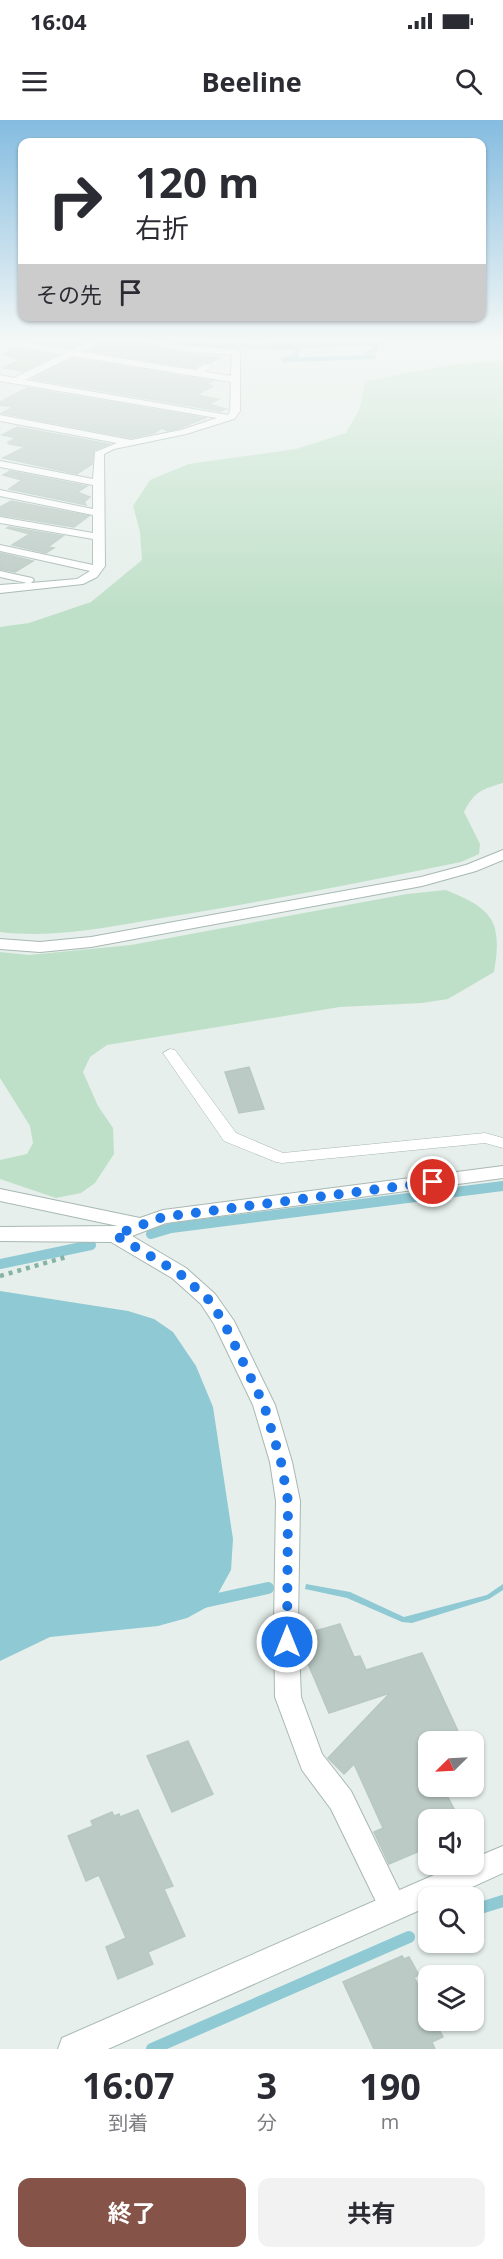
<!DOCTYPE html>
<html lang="ja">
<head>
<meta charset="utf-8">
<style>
	:root { --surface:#fff; --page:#f2f2f3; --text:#2b2b33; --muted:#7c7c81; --accent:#855347 }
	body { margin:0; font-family:"Open Sans","Noto Sans JP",sans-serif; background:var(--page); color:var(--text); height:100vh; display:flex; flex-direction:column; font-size:22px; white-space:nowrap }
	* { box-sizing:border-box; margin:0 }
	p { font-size:20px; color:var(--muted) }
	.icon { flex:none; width:33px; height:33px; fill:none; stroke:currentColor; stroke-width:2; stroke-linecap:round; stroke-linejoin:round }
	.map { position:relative; height:1929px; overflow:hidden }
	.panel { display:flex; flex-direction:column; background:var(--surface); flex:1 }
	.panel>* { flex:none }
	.guide { position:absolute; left:18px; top:18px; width:468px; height:183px; border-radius:12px; box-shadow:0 2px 4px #0004; background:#fff; color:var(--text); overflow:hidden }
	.needle { width:39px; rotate:246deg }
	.buttons { position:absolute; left:418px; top:1611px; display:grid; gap:12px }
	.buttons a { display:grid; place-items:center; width:66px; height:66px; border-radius:12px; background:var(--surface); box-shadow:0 2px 4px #0004; font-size:30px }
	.pin { position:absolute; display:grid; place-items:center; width:51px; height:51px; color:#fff; margin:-26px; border:3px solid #fff; border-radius:50%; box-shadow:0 2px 6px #0007 }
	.me { position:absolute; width:66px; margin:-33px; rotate:0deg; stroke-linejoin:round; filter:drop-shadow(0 0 4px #0008) }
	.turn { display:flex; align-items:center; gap:21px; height:126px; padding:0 18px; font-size:27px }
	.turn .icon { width:78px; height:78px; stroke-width:2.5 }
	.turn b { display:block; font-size:42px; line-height:51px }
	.then { display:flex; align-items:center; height:57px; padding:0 18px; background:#0003; gap:12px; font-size:22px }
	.eta { display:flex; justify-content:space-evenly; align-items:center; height:102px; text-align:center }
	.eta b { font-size:36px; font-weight:700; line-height:42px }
	.button { display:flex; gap:12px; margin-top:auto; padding:12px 18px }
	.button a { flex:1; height:69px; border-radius:12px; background:var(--accent); color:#fff; font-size:24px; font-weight:700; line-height:69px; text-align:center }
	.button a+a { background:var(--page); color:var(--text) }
	.status { display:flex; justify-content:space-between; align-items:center; height:42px; padding:0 30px; background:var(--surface); direction:ltr }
	.status svg { height:16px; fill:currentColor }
	header { display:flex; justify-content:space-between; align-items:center; height:78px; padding:0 18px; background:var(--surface); font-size:27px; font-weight:700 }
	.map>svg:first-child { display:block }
</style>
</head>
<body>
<div class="status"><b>16:04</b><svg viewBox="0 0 49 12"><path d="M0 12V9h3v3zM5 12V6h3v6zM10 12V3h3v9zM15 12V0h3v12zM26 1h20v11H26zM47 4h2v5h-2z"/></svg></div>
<header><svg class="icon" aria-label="menu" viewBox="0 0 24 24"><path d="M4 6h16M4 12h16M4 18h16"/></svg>Beeline<svg class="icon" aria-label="search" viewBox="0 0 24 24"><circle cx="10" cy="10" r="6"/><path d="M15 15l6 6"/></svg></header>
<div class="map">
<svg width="503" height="1929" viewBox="0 0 503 1929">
	<rect width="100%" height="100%" fill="#e6efeb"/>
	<g fill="#bfe0c8">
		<path d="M503,240V663C482,669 474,672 464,692L480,724L479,734L461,742C364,762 266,781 168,797C112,806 57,819 0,812V507L29,503L91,482L142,440L140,412L133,386L150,360L189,344L296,329L346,313L360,288L365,261L449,245Z"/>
		<path d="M446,770C492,789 503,800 494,852L448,879L422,883L340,887L107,925L90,937L83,952L98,986L113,1008L114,1034L95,1063L81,1073L56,1078L0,1059V1040L27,1034L33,1023L30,1006L0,958V832L29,835L131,825L407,774Z"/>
	</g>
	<g fill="#8ec9d4">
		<path d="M275,218H386L383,224L273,230L269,228Z"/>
		<path d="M0,1171L128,1191L154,1199L173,1212L196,1246L213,1287L233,1419L231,1450L215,1479L209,1486L187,1498L158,1506L50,1517L0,1541Z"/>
		<path d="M306,1464L350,1472L404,1497L487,1475L503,1464V1470L489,1479L412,1503L402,1502L347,1478L305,1469Z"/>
	</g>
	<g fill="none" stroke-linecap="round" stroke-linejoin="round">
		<g stroke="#8ec9d4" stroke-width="4.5">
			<path d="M145,218L187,225L281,227"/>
			<path d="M296,219L297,236L284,240L374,237"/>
			<path d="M362,222L377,227L375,231L366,234"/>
			<path d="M151,225L176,229"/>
		</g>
		<g stroke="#8ec9d4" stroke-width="10">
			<path d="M151,1114L171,1108L503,1066"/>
			<path d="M0,1144L91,1125"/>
		</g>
		<g stroke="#8ec9d4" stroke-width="12">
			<path d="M204,1482L268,1468"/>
			<path d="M474,1790L503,1781"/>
			<path d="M152,1929L409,1817"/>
		</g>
	</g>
	<g fill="#bbcac4" stroke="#b8c9c2" stroke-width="1.5">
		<path d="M36,218H90L71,228L30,221Z"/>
		<path d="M108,218H123L180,233L220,238L209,243L204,242L195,248L88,231Z"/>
		<path d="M14,229L56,235L23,251L3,248L20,240L2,234Z"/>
		<path d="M73,238L212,261L206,264L213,266L196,275L219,279L209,284L226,289L220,291L32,259Z"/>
		<path d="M27,268L205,298L180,308L167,311L162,308L154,313L131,318L2,293L13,287L0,285V282Z"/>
		<path d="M17,307L109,324L94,330L92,344L77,354L3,338L25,327L9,324L11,323L8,322L16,318L2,315Z"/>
		<path d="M10,351L87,366L77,372L90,377L84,382L86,385L9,369L22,360L3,355Z"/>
		<path d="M11,381L89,396L74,407L0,395V387Z"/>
		<path d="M9,407L63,416L48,427L54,428L46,433L12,425L30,414L7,408Z"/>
		<path d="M0,433L33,441L15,452L0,449Z"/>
		<path d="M249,947L264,989L239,993L225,952Z"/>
		<path d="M340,1504L354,1537L360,1536L366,1550L422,1533L463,1622H429V1666H442L460,1700H429V1727L389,1744L374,1712L383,1708L354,1644L344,1654L328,1638L390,1573L329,1593L301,1527V1515Z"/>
		<path d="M188,1621L213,1674L172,1692L147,1636Z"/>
		<path d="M138,1690L173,1766L164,1769L185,1816L148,1832L153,1844L118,1859L106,1827L126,1818L99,1755L86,1761L68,1716L93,1706L91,1701L112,1692L114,1696L119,1694L120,1697Z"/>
		<path d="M402,1836L404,1839L409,1837L419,1855L414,1857L429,1886V1900H434L443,1917L432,1922L435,1929H374L343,1862Z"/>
	</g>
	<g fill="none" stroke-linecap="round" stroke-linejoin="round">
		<g stroke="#a8b8b2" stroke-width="1">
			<g id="service">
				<path d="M205,244L212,246L199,256H193V252Z"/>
				<path d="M170,929L175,930L236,1013L283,1033L485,1013L503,1018V1028L485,1023L282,1043L276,1042L224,1021L163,933Z"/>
			</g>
		</g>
		<g stroke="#a8b8b2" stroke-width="2">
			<g id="minor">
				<path d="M0,218L71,230L95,218H106L81,232L231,256L232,235L181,231L125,218H142L181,225L236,230L240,233V291L234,299L186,314L114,329L104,334L105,446L97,457L83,464L0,473V465L27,463L0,457V451L32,458L34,460L31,463L77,459L90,451L0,431V425L93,445V419L0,403V397L93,413V395L0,376V370L93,389V365L0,347V341L93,359L95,332L117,323L0,301V295L131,320L181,310L217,298L0,261V255L14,258L63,234L0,224ZM73,236L231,262L230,291L228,295L25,260Z"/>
				<path d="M503,730V740L476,751L422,766L91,827L40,832L0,829V819L40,822L91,817L421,757L466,745Z"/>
				<path d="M503,1046V1058L166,1103L132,1116L186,1148L215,1174L234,1201L275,1285L292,1342L300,1381L298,1504L301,1577L322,1634L351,1671L407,1786L403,1796L393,1800L383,1796L331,1689L302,1650L275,1577L274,1504L276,1381L270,1342L253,1285L214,1204L201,1184L172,1158L111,1122L0,1121V1107L118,1106L0,1081V1069L140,1098L163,1090Z"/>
			</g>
		</g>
		<g stroke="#a8b8b2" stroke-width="2">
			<path id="tertiary" d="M503,1726V1753L448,1778H429V1786L108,1929H58L62,1918L459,1744H474V1738Z"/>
		</g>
		<path stroke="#86b3a5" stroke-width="4.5" stroke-dasharray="4 5" stroke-linecap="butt" d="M0,1156L66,1137"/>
		<use href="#service" fill="#fff" fill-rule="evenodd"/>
		<use href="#minor" fill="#fff" fill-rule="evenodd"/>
		<use href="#tertiary" fill="#fff" fill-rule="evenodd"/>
	</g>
	<linearGradient id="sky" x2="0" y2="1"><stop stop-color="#84bce0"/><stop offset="0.45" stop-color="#f4f8f6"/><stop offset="1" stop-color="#f4f8f6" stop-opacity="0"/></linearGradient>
	<rect width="503" height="488" fill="url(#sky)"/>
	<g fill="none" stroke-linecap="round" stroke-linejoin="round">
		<path stroke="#1a73e8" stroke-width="10" stroke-dasharray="0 18" d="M287,1522L288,1381L281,1342L264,1285L223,1201L208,1179L179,1153L115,1115L163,1097L433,1062"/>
	</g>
</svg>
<div class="buttons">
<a><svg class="needle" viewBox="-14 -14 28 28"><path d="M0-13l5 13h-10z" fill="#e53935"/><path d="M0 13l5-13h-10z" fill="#7c7c81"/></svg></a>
<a><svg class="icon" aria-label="sound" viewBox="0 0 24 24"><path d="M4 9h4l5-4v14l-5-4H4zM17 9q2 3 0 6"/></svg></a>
<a><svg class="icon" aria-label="search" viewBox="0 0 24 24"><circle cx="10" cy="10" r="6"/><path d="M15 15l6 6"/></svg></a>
<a><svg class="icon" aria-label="layers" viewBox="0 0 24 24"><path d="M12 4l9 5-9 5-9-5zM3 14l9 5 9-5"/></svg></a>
</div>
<div class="pin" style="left:433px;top:1062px;background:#d93025"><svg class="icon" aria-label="arrive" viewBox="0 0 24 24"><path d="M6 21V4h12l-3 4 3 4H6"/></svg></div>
<svg class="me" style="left:287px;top:1522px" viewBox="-20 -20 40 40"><circle r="17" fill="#1a73e8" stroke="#fff" stroke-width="3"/><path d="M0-11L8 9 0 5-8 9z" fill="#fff"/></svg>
<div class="guide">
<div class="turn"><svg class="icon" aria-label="right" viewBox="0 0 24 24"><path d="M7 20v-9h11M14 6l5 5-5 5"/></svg><div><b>120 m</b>右折</div></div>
<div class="then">その先<svg class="icon" aria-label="arrive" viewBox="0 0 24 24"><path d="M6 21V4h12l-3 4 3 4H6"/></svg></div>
</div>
</div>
<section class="panel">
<div class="eta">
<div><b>16:07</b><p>到着</p></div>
<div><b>3</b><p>分</p></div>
<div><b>190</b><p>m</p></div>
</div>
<div class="button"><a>終了</a><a>共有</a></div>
</section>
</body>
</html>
